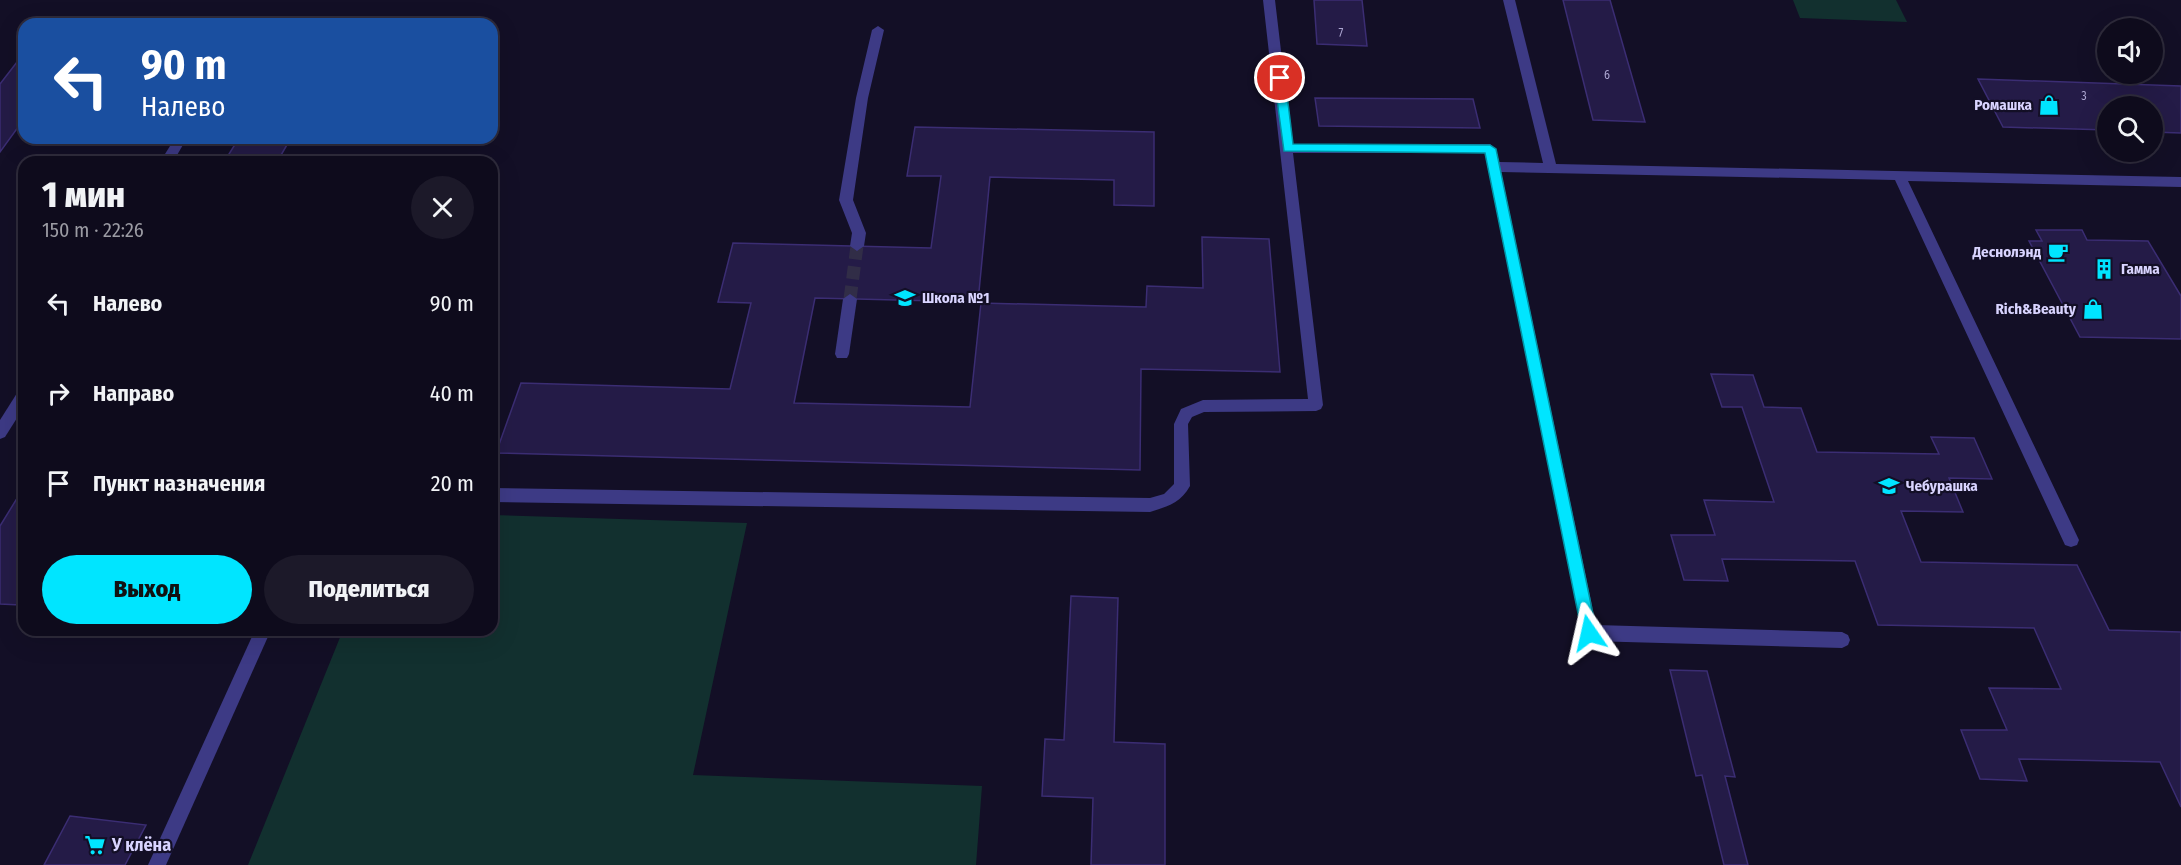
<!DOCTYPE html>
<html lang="ru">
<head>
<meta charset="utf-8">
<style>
	:root { --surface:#0e0b1c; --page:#1c1929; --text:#f1f3f6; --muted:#9b9ba3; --line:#2e2b3b; --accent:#00e5ff }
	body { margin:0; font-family:"Fira Sans Condensed",sans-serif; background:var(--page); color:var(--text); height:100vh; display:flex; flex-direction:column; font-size:22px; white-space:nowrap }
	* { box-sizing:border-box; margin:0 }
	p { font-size:20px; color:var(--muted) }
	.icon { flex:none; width:33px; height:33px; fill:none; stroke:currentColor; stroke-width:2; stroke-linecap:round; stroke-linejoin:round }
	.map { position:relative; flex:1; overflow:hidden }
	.panel { position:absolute; left:18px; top:156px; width:480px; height:480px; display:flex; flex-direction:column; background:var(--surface); border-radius:18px; box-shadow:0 6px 24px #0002,0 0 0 2px var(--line) }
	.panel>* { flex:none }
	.hud { position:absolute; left:18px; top:18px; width:480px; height:126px; border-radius:18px; box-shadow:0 6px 24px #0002,0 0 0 2px var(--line); background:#1a4fa0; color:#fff; overflow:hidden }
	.controls { position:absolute; left:2097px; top:18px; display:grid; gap:12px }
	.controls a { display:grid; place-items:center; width:66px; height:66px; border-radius:50%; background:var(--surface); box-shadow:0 6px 24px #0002,0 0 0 2px var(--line); font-size:30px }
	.pin { position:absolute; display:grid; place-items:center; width:51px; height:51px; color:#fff; margin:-26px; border:3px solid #fff; border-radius:50%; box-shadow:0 2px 6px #0007 }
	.me { position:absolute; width:66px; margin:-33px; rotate:349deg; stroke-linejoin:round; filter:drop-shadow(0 0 4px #0008) }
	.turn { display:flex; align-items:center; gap:21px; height:126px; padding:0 24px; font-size:27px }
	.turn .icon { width:78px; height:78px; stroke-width:2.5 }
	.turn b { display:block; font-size:42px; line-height:51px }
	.round { display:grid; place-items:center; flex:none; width:63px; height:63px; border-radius:32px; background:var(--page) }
	.head { display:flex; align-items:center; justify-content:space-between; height:102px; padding:0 24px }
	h1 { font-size:36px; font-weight:800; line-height:45px }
	.action { display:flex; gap:12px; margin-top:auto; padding:12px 24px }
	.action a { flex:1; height:69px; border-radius:36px; background:var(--accent); color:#111; font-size:24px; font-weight:800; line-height:69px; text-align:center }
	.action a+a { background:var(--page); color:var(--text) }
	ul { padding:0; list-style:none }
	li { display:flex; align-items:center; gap:18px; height:90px; padding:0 24px }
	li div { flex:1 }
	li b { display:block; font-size:22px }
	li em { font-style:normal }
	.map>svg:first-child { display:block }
</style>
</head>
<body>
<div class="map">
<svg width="2181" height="865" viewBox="0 0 2181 865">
	<rect width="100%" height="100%" fill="#130f26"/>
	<g fill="#12302f">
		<path d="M1793,0H1896L1907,22L1800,18Z"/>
		<path d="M492,515L747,523L693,775L982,786L976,865H248L343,630H492Z"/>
	</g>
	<g fill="#241b47" stroke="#3b2d73" stroke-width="1.5">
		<path d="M1314,0H1362L1367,46L1317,44Z"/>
		<path d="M1563,0H1610L1645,122L1593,120Z"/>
		<path d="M24,53V119L0,152V84Z"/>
		<path d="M1978,79L2181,86V133L2152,132V106H2108V130L2003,127Z"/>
		<path d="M1315,98L1473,99L1480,128L1319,126Z"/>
		<path d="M915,127L1154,132V206L1114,205V180L990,177L978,302L815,298L794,403L970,407L981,303L1146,307L1147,286L1203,288L1202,237L1269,239L1280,372L1141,369L1140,470L496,453L521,383L730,389L751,303L718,302L733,243L931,248L941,176H907Z"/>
		<path d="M239,138H291L277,162H224Z"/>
		<path d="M2036,230H2082L2087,240L2148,241L2181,296V339L2080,337L2029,241H2042Z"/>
		<path d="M1711,374L1753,375L1764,407L1801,408L1817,452L1939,454L1931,437L1974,438L1992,479L1949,478L1963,512L1901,511L1921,562L2077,565L2109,630L2181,632V807L2160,762L2019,759L2027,781L1980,779L1961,730H2007L1989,688L2061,689L2034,628L1878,625L1855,561L1722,559L1728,581L1684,580L1671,535H1715L1704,500L1774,502L1742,407H1722Z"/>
		<path d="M24,487V598L20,605L0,604V526Z"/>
		<path d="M1071,596L1118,598L1114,742L1165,744V865H1091L1093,798L1042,796L1045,739L1064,740Z"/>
		<path d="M1670,670L1707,671L1735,777L1725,776L1748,865H1724L1702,775L1696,776Z"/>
		<path d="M70,816L146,825L125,865H44Z"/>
	</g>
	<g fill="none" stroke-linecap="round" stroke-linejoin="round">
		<path stroke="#312d47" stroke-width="13" stroke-dasharray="13 7" stroke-linecap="butt" d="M850,299L857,246"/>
		<g fill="#3d3a85" fill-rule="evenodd">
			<path d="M1263,0H1275L1292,144H1490L1496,149L1499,162L1543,163L1503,0H1515L1556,164L2181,177V187L1908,181L2079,540L2077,545L2071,547L2065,545L1895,180L1501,172L1596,625L1842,632L1848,635L1850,640L1848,645L1842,648L1589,641L1583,638L1485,153H1293L1323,405L1321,409L1316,411L1204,412L1192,417L1188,424L1190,486C1181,503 1166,507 1150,512L492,502V488L1150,498L1164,494L1174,484V424L1181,409L1203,400L1308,399Z"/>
			<path d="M878,26L884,30L868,98L853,200L866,233L864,246L857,251L850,246L852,233L839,200L856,98L872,30Z"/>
			<path d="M175,138H187L173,162H160Z"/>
			<path d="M850,294L857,299L849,354L847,358H837L835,354L843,299Z"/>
			<path d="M24,388V407L5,437L0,439V420L19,390Z"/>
			<path d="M255,630H271L166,865H148Z"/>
		</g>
	</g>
	<path fill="#00e5ff" stroke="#0095a6" stroke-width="1.5" d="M1280,74L1285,78L1293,144L1490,145L1496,149L1597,633L1595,638L1589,640L1584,638L1582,633L1485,153L1284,151L1274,78Z"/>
	<defs>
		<g id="shop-bare" transform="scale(1.62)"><path d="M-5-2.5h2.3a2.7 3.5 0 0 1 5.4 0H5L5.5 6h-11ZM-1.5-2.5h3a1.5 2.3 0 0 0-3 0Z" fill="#00e5ff" stroke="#130f26" stroke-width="2.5" paint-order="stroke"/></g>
		<g id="cafe-bare" transform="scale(1.62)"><path d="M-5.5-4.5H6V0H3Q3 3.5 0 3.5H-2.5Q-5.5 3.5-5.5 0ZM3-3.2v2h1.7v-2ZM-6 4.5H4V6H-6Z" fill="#00e5ff" stroke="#130f26" stroke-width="2.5" paint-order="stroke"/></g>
		<g id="building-bare" transform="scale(1.62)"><path d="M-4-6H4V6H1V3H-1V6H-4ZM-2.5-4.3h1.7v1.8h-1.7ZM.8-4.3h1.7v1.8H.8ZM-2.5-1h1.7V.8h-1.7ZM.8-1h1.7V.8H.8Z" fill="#00e5ff" stroke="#130f26" stroke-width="2.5" paint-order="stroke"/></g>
		<g id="school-bare" transform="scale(1.62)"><path d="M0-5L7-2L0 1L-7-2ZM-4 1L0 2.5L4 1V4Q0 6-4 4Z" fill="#00e5ff" stroke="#130f26" stroke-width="2.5" paint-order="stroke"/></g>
		<g id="supermarket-bare" transform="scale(1.62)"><path d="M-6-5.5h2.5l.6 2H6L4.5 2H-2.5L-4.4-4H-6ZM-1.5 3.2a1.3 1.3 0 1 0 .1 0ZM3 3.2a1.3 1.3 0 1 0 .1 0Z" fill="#00e5ff" stroke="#130f26" stroke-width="2.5" paint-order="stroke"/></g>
	</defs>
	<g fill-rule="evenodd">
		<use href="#shop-bare" x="2049" y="105"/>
		<use href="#cafe-bare" x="2058" y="252"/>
		<use href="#building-bare" x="2104" y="269"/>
		<use href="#school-bare" x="905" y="298"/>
		<use href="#shop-bare" x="2093" y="309"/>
		<use href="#school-bare" x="1889" y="486"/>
		<use href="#supermarket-bare" x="95" y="845"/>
	</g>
	<g text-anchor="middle" stroke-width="4.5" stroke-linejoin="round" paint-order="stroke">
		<g font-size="12" fill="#aca6d1">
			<text x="1341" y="37">7</text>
			<text x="1607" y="79">6</text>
			<text x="2084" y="100">3</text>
		</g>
		<g font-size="15" font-weight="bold" fill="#d9d4ff" stroke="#130f26" text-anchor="end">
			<text x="2032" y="110">Ромашка</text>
			<text x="2041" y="257">Деснолэнд</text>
			<text x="2121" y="274" text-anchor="start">Гамма</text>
			<text x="922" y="303" text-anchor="start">Школа №1</text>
			<text x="2076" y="314">Rich&amp;Beauty</text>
			<text x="1906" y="491" text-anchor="start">Чебурашка</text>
		</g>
		<g font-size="18" font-weight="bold" fill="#d9d4ff" stroke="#130f26" text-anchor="start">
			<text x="112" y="851">У клёна</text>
		</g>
	</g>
</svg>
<div class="controls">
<a><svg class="icon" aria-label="sound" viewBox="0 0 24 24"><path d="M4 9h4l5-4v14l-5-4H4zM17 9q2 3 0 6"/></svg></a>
<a><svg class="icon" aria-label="search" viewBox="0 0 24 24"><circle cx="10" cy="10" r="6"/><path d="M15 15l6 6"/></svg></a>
</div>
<div class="pin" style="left:1280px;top:78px;background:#d93025"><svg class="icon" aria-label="arrive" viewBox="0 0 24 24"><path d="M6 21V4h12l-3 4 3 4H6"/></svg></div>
<svg class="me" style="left:1589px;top:633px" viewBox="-20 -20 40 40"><path d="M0-17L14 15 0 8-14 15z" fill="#00e5ff" stroke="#fff" stroke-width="4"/></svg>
<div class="hud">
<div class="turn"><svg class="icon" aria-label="left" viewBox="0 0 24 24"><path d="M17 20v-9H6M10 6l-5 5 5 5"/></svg><div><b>90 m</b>Налево</div></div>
</div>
<section class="panel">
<div class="head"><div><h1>1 мин</h1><p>150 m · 22:26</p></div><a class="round"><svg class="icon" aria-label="close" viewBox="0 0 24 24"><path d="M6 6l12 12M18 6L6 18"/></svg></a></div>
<ul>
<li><svg class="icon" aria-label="left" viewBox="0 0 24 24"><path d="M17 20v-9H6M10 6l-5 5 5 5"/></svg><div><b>Налево</b></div><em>90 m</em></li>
<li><svg class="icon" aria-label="right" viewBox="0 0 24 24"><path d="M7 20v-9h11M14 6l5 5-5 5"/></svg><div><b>Направо</b></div><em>40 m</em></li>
<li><svg class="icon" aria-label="arrive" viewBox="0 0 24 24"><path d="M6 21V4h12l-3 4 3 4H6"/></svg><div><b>Пункт назначения</b></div><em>20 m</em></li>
</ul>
<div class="action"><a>Выход</a><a>Поделиться</a></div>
</section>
</div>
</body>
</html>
